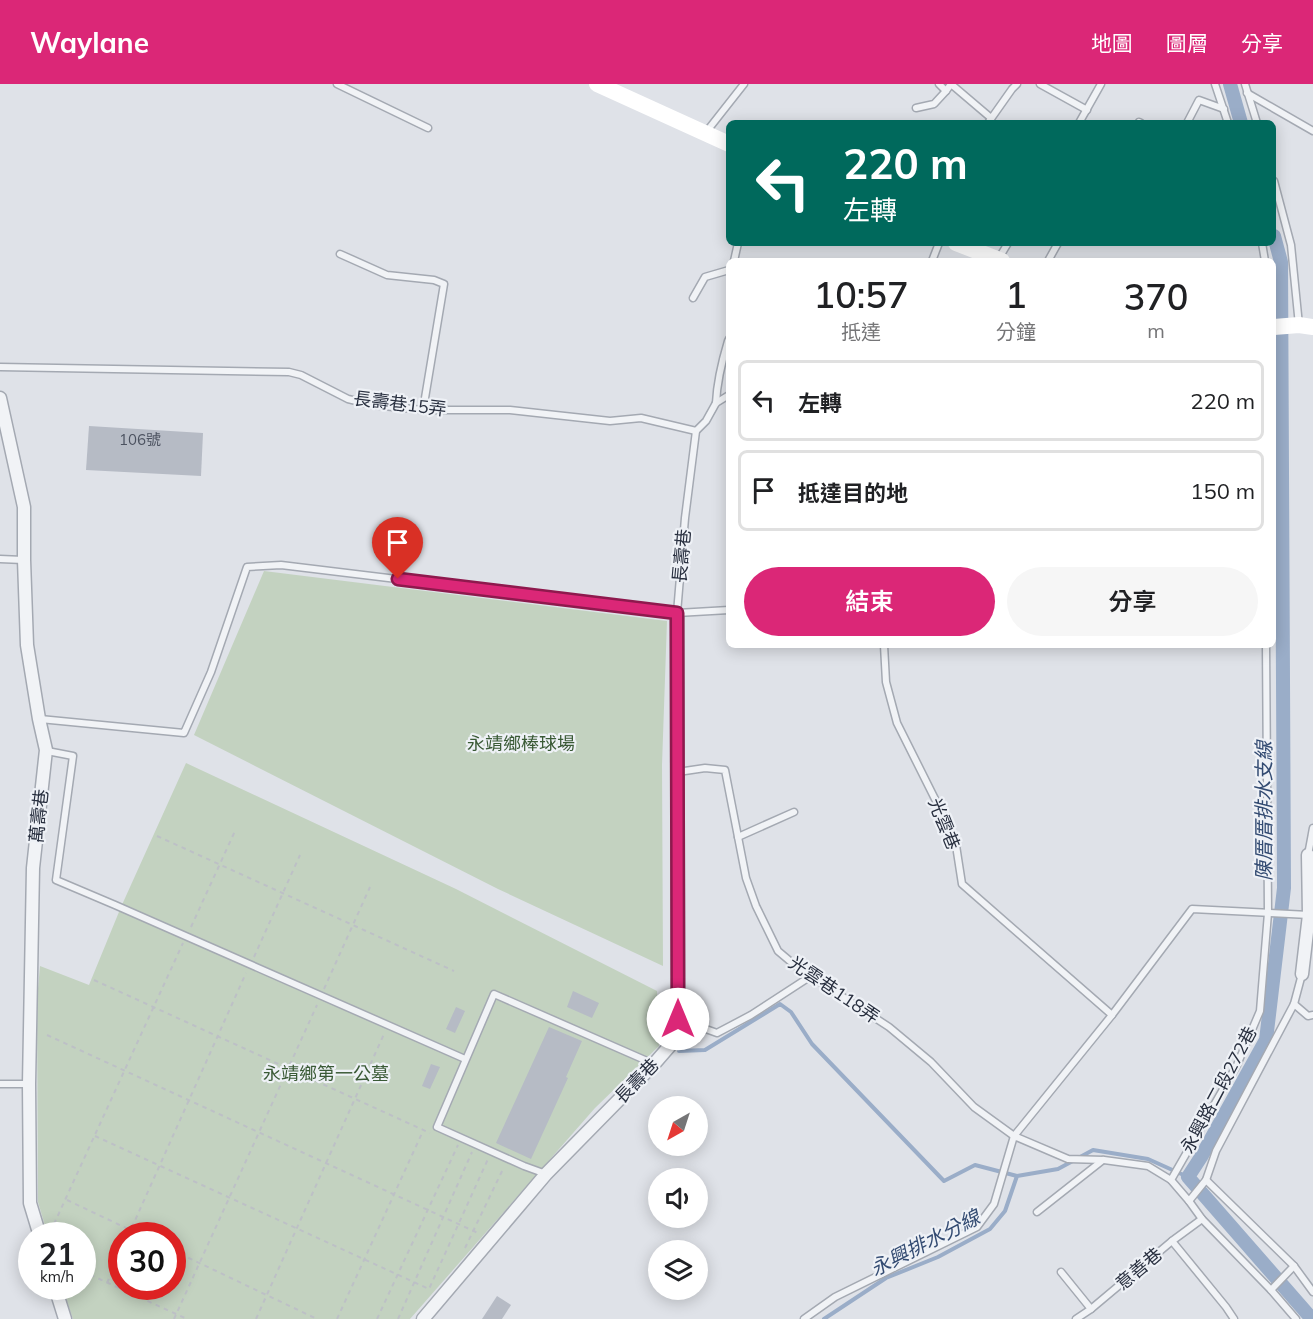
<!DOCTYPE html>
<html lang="zh-TW">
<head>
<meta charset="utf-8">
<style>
	:root { --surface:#fff; --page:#f6f6f6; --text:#202124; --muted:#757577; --line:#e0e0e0; --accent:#db2777 }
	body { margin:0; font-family:Mulish,"Noto Sans TC",sans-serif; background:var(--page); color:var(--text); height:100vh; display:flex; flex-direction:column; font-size:22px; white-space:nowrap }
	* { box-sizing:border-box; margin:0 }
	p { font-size:20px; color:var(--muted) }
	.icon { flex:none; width:33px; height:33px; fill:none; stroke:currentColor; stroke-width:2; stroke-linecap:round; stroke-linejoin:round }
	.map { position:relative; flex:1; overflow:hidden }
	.panel { position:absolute; left:726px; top:174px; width:550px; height:390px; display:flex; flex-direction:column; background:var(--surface); border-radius:9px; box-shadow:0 3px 15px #0003 }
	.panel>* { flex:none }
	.banner { position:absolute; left:726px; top:36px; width:550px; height:126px; border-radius:9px; box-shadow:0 3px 15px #0003; background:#00695c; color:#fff; overflow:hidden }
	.needle { width:39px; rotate:219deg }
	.controls { position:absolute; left:648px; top:1012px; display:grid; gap:12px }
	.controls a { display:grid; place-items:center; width:60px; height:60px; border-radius:50%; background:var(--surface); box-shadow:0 3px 15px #0003; font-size:30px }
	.speed { position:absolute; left:18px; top:1138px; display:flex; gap:12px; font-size:30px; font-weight:700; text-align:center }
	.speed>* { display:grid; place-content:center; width:78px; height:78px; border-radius:50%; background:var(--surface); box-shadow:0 3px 15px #0003; line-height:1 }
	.speed small { font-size:15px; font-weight:400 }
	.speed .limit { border:9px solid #d22; background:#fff; color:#111 }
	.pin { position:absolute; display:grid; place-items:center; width:51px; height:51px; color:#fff; margin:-62px -26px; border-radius:50% 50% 50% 0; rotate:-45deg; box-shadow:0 0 6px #0007 }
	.pin .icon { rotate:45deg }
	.me { position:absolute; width:66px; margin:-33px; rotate:0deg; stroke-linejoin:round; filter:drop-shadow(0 0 4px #0008) }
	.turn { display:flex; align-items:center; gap:21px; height:126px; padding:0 18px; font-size:27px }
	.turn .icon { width:78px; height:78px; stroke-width:2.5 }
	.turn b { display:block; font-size:42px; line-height:51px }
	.eta { display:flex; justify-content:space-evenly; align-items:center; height:102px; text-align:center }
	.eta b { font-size:36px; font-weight:600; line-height:42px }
	.cta { display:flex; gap:12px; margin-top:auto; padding:12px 18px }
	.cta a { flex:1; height:69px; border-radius:36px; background:var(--accent); color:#fff; font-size:24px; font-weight:600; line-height:69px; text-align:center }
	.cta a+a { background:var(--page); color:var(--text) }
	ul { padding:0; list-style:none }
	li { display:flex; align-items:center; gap:18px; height:81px; margin:0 12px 9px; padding:0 6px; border:3px solid var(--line); border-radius:9px }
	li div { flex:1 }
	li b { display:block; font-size:22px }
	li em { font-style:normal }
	header { display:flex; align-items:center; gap:36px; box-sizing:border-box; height:84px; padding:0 30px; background:var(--accent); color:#fff }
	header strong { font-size:28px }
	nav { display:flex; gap:33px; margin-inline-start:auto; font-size:21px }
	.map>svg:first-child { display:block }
</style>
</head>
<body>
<header>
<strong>Waylane</strong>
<nav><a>地圖</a><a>圖層</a><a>分享</a></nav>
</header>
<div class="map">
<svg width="1313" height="1235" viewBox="0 0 1313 1235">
	<rect width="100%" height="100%" fill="#dfe2e8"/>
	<g fill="#c3d2c0" fill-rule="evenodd">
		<path d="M264,487L667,537L662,681L663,882L498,805L194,651Z"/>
		<path d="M186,679L456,805L657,907L659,962L595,1024L410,1235H73L62,1203H82V1152H48L38,1118L37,916L40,882L89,901L121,823ZM122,1152H172V1203H122Z"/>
	</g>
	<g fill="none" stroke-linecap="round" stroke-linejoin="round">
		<g stroke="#9aadc8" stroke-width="4">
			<path d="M679,967L705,966L780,920L791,928L812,960L944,1097L975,1081L1017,1092"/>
			<path d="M824,1235L886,1194L938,1173L990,1145L1005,1127L1017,1092L1058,1085L1093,1066L1148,1075L1188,1093"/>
		</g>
		<g stroke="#9aadc8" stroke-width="14">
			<path d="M1230,0L1241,39"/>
			<path d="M1274,152L1281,178L1284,804L1266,956L1201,1073L1188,1093L1312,1235"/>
		</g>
	</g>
	<g fill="#b6bbc5">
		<path d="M89,342L203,349L201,392L86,386Z"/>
		<path d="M573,907L599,919L592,934L567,923Z"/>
		<path d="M456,923L465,927L455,949L446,945Z"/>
		<path d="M549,943L582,957L566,993L568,994L531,1075L496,1059Z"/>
		<path d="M431,980L440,983L430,1005L422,1002Z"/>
		<path d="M497,1212L511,1221L502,1235H482Z"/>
	</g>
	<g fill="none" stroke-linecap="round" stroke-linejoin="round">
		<g stroke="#a4a9b2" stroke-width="9">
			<g id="lane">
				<path d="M337,0L428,44"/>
				<path d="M939,0L946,7L951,0L991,34"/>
				<path d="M1040,0L1087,26"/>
				<path d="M1215,0L1228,39"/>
				<path d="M1245,0L1257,39"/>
				<path d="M1247,9L1313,47"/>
				<path d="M916,24L934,20L946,7"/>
				<path d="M1139,38L1141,39"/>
				<path d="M988,39L1012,5L1017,0"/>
				<path d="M1079,39L1101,0"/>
				<path d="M1187,39L1199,16L1224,25"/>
				<path d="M707,47L744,0"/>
				<path d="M1274,97L1291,161L1299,241"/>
				<path d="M1262,159L1265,177"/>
				<path d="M340,170L387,191L434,196L444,200L423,326"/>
				<path d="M999,174L1008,159"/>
				<path d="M734,177L738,159"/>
				<path d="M932,177L939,159"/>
				<path d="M1048,177L1058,159"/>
				<path d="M693,214L705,193L729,186"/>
				<path d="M0,283L289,288L301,291L348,315L373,321L423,326H510L610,337L641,334L696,347"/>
				<path d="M716,319C717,297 722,277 728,257L729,255"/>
				<path d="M0,475L23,476"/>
				<path d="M677,529L685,434L696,347L706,337L716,319L729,311"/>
				<path d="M884,561L886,598L897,639L955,755L962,800L1112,931L1192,825L1309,831"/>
				<path d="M1266,561L1268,829L1260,927L1237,981L1171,1096L1189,1117L1202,1135L1271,1206L1296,1235"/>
				<path d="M40,635L184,649L211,588L247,483L281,481L677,529L729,526"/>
				<path d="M47,667L73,672L56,796L115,821L465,975"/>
				<path d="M678,688L705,684L725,686L746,794L756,822L778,867L797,883L889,943L931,978L974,1023L1014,1052L1068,1075L1104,1076L1148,1082L1171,1096"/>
				<path d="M738,753L794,728"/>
				<path d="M1308,771L1313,744"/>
				<path d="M1294,920L1308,932L1313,931"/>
				<path d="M678,935L717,949L751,931L811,892"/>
				<path d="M0,1000H29"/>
				<path d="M546,1090L524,1082L437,1043L494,910L654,980"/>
				<path d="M1206,1096L1294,1182L1313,1208"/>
				<path d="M1189,1117L1206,1096L1216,1067L1294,920L1302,890"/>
				<path d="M1037,1128L1103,1076"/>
				<path d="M1172,1157L1226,1223L1234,1235"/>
				<path d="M1061,1188L1091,1225"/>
				<path d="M1271,1206L1294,1182"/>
				<path d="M804,1235L835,1213L977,1143L994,1120L1014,1052L1112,931"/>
				<path d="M1076,1235L1091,1225L1172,1157L1202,1135"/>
			</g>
		</g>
		<g stroke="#a4a9b2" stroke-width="15">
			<g id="street">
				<path d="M0,314L24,423V476L27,561L39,635L46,666L33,784L29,1000L30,1119L40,1152"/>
				<path d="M1302,890L1309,831L1308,771"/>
				<path d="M55,1203L65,1235"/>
				<path d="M423,1235L546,1090L654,980L674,957L678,945V935L677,529"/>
			</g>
		</g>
		<g stroke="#bdc0c6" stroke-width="2" stroke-dasharray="4.5 4.5" stroke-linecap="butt">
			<path d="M157,752L454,887"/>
			<path d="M191,843L235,747"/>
			<path d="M254,873L300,771"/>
			<path d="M94,896L430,1049"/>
			<path d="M324,905L370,803"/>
			<path d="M47,951L478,1149"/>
			<path d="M95,1052L429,1205L488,1075"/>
			<path d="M67,1116L143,1152"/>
			<path d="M54,1140L183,859"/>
			<path d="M128,1152L246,889"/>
			<path d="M465,1164L504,1083"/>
			<path d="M172,1166L317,1235"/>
			<path d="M82,1187L187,1235"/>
			<path d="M107,1199L122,1166"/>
			<path d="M174,1235L317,921"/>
			<path d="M256,1235L384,950"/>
			<path d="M337,1235L423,1047"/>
			<path d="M377,1235L458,1061"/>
			<path d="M398,1235L472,1068"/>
		</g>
		<use href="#lane" stroke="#f1f3f6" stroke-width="6"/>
		<use href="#street" stroke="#f1f3f6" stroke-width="12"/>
		<g stroke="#fff" stroke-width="16">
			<path d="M597,0L729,60"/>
			<path d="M956,159L1002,177"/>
			<path d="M1274,243L1299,241L1313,243"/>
		</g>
	</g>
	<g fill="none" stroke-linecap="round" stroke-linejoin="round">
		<g stroke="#8e194d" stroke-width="15">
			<path id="route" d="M398,495L677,529L678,935"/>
		</g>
		<use href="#route" stroke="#db2777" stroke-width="10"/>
	</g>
	<g text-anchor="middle" stroke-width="4.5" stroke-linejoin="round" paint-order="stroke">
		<g font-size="15" fill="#4c5260">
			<text x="140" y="361">106號</text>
		</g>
		<g font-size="18" fill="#282f3f" stroke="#eef1f6">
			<text transform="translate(400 320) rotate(7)" y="6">長壽巷15弄</text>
			<text transform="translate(682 472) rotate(-85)" y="6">長壽巷</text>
			<text transform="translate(39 732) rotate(-84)" y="6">萬壽巷</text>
			<text transform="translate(944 740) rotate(68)" y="6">光雲巷</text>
			<text transform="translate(834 906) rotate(34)" y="6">光雲巷118弄</text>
			<text transform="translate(637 997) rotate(-46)" y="6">長壽巷</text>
			<text transform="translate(1219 1006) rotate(-62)" y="6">永興路二段272巷</text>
			<text transform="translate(1139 1185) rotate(-40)" y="6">意善巷</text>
		</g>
		<g font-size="18" fill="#3a5a36" stroke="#eef1f6">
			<text x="521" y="666">永靖鄉棒球場</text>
			<text x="326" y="996">永靖鄉第一公墓</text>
		</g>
		<g font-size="20" font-style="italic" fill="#334b72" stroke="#eef1f6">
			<text transform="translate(1264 727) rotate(-90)" y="7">陳厝厝排水支線</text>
			<text transform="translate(925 1159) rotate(-27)" y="7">永興排水分線</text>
		</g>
	</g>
</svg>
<div class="controls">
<a><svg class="needle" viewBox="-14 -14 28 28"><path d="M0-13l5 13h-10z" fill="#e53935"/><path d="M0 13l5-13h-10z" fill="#757577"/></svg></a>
<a><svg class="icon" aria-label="sound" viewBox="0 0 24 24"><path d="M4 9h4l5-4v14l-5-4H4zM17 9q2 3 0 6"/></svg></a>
<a><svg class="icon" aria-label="layers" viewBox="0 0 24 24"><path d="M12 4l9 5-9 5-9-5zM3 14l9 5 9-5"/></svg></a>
</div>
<div class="speed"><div>21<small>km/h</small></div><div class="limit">30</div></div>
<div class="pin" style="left:398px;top:495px;background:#d93025"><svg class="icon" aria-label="arrive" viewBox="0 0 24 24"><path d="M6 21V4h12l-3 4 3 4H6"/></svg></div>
<svg class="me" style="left:678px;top:935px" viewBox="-20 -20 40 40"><circle r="19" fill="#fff"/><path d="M0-13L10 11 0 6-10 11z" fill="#db2777"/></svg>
<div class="banner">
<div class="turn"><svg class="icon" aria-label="left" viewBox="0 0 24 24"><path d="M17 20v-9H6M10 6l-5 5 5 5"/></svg><div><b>220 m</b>左轉</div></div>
</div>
<section class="panel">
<div class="eta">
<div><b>10:57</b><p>抵達</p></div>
<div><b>1</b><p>分鐘</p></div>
<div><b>370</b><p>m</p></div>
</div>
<ul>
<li><svg class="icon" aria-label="left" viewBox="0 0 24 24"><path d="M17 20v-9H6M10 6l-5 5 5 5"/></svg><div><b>左轉</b></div><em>220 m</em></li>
<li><svg class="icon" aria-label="arrive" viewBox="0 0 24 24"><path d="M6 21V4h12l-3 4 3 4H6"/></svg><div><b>抵達目的地</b></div><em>150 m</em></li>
</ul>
<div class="cta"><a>結束</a><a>分享</a></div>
</section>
</div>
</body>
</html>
